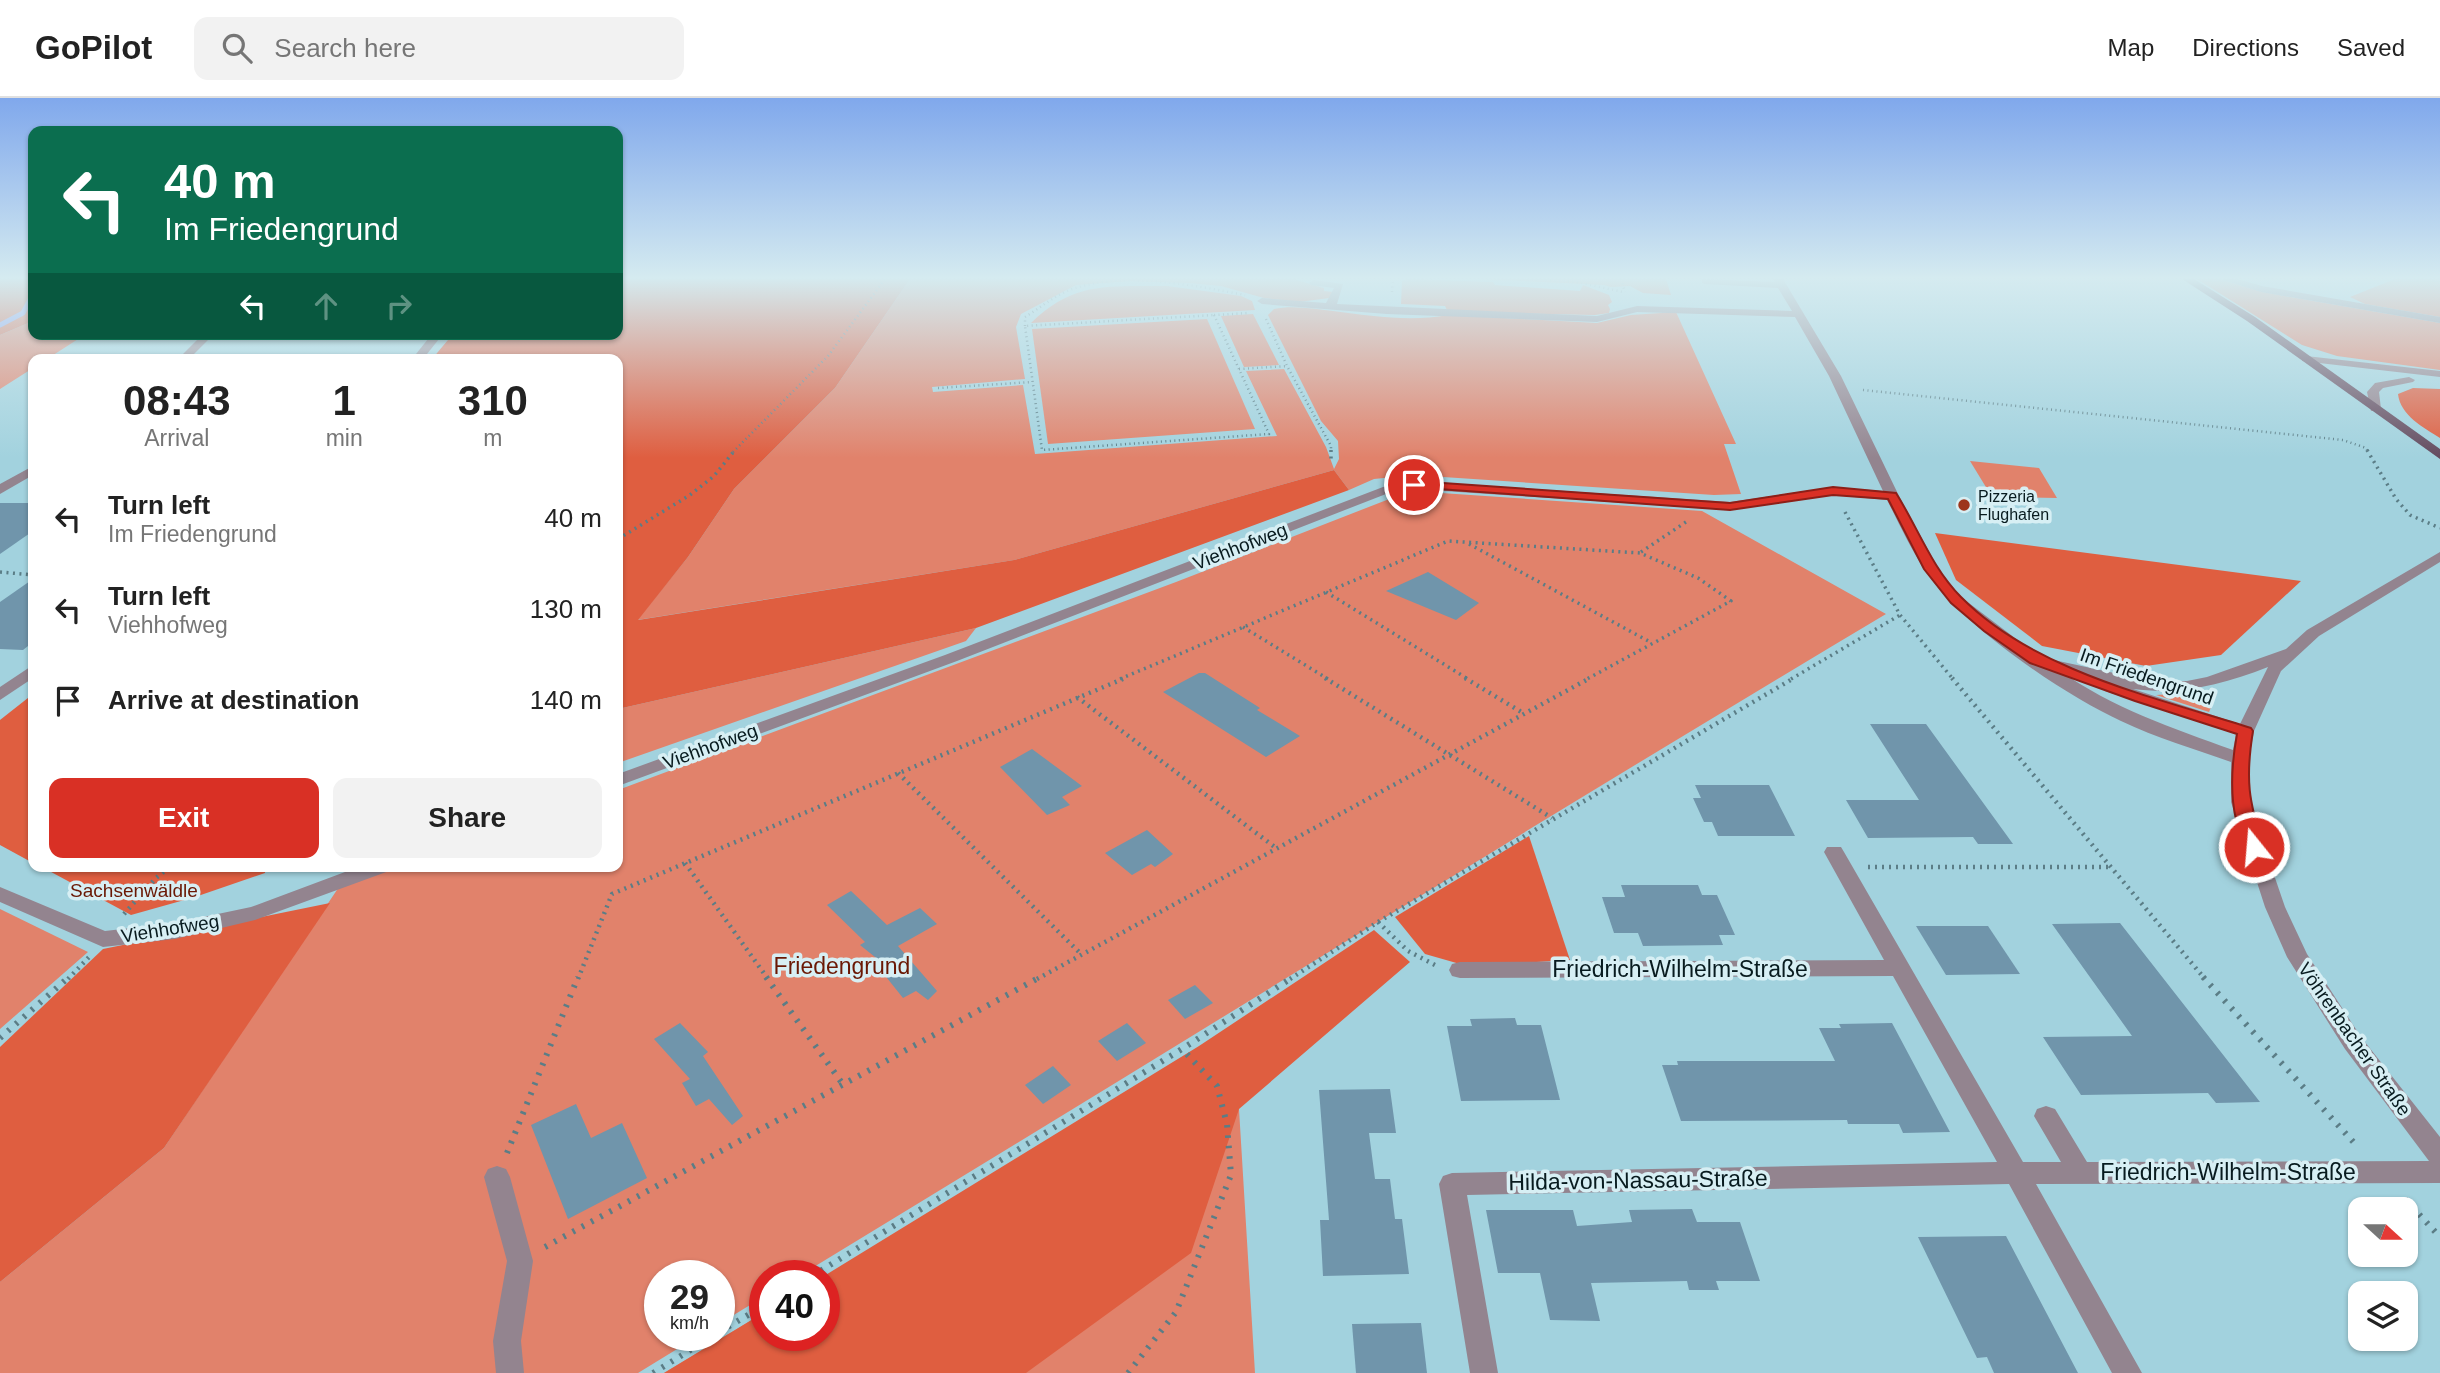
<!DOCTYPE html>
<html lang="en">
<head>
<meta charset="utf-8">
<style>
	:root { --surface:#fff; --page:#f2f2f2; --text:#222; --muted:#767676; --line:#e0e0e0; --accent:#d93025 }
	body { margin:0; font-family:Helvetica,sans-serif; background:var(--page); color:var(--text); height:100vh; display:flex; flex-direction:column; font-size:26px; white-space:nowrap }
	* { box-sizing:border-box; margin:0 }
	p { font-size:23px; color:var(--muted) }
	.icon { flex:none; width:38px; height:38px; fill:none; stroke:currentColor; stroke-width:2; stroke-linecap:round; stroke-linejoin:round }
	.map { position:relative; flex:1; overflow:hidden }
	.drawer { position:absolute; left:28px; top:256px; width:595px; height:518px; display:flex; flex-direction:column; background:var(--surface); border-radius:14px; box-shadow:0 2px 5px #0004 }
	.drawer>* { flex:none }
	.guide { position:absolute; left:28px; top:28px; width:595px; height:214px; border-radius:14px; box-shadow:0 2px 5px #0004; background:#0b6e4f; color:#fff; overflow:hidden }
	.needle { width:46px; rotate:111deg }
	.tools { position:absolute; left:2348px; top:1099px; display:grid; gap:14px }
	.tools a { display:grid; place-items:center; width:70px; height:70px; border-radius:14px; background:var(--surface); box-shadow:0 2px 5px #0004; font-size:35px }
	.speed { position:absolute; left:644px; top:1162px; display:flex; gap:14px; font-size:35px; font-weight:700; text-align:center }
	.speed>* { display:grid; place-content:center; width:91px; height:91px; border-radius:50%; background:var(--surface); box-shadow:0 2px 5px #0004; line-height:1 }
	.speed small { font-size:18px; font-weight:400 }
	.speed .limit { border:10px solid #d22; background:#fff; color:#111 }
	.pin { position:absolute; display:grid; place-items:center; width:60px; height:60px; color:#fff; margin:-30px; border:4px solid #fff; border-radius:50%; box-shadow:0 2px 7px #0007 }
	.me { position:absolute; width:77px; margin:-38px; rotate:343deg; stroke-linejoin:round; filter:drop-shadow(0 0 5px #0008) }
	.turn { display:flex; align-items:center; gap:24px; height:147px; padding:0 21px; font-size:32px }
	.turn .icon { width:91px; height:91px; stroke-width:2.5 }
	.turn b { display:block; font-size:49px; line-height:60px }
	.lanes { display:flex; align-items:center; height:66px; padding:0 21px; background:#0003; justify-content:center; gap:35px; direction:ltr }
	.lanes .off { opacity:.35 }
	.eta { display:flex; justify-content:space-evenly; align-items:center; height:119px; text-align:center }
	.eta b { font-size:42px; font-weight:800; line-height:49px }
	.primary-button { display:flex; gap:14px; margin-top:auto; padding:14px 21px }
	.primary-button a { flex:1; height:80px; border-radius:14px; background:var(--accent); color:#fff; font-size:28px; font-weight:800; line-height:80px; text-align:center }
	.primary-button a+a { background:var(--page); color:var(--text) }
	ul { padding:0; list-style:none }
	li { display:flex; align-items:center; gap:21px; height:91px; padding:0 21px }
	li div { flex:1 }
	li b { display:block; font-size:26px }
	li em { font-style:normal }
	header { display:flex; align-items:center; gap:42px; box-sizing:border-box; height:98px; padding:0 35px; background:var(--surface); border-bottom:2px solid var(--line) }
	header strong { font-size:33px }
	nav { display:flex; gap:38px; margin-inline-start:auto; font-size:24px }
	.search { width:490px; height:63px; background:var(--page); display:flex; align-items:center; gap:18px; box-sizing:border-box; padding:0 24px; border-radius:14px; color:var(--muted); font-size:26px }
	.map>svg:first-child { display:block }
</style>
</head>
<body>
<header>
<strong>GoPilot</strong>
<div class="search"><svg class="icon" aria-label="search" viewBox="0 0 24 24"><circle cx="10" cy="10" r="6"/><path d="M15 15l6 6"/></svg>Search here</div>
<nav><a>Map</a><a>Directions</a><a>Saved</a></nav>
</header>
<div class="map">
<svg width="2440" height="1275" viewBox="0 0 2440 1275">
	<rect width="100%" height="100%" fill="#a2d2de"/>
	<g fill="#e1826b">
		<path d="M910,181H1293L1324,190V193L1333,194L1329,200L1299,204L1264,200L1221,188L1190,185L1130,183L1076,187L1021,216L1016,229L1025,281L932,289L933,294L1023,287L1035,356L1277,338L1246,273L1284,271L1326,349L1334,371L1339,361L1338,343L1321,323L1268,217L1274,211C1294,207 1313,211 1333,213C1370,218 1411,224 1448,217L1597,225L1631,217L1676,214L1736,346H1724L1741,396L1714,397L1413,377L1374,381L1349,392L1334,372L1014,462L637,522L688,459L734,391L835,290Z"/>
		<path d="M1407,181L1493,184L1495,187L1580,193L1583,187L1609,197L1612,204L1608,207L1610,211L1609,215L1595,217L1448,214L1445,208L1401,206L1402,183Z"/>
		<path d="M1486,181H1666L1671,197L1643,195L1630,188L1611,189L1604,187Z"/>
		<path d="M2197,181H2220L2262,194L2440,225V272L2337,258L2302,247Z"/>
		<path d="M2395,181H2440V219L2365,206L2350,199Z"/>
		<path d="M1167,188L1241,198L1252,203L1255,212L1031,225C1075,182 1111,189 1167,188Z"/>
		<path d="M1253,216L1279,267L1244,269L1221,218Z"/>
		<path d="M1207,221L1255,331L1048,346L1032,231Z"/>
		<path d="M33,223V236H86L47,261H33V270L0,291V237Z"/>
		<path d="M1970,363L2039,370L2057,400L1992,399Z"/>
		<path d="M1441,395L1702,413L1886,516C1522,733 1162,958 799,1178H765V1198L719,1226V1178H660V1237H700L638,1275H0V1184L164,1050L353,768H618V692L1176,484L1397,398Z"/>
		<path d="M976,530L966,543L618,665V611Z"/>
		<path d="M2211,594L2217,595L2209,614L2156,597Z"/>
		<path d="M0,811L88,854L0,931Z"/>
		<path d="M1239,1011L1255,1275H664L765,1214V1237H824V1178Z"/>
	</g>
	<g fill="#df5e40">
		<path d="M0,181H33V223L0,237Z"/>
		<path d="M618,181H910L835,290L734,391L688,459L638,522L1014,462L1334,372L1349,392L976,530L618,611V261H432L453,236H618Z"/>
		<path d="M2413,290L2440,291V340C2424,330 2400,317 2398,296Z"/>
		<path d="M1935,435L2301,483L2221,557L2146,568L2042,548L1956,482Z"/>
		<path d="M33,596V765L0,747V622Z"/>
		<path d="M1529,738L1570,862L1467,868L1425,856L1395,819Z"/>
		<path d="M40,768H266L265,775L195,799L131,817Z"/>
		<path d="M330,805L164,1050L0,1184V949L103,851Z"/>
		<path d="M1374,832L1410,864L1239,1011L1191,1155L1026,1275H664L765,1214V1237H824V1178L1199,948Z"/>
	</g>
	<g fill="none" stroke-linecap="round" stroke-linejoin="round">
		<path stroke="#8596f1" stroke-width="5" d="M0,227L23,215L33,196"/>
	</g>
	<g fill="#7095ab">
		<path d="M0,405H33V433L0,456Z"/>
		<path d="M1428,474L1479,505L1456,522L1386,493Z"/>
		<path d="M33,481V544L23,552L0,551V504Z"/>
		<path d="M1199,575H1205L1260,610L1257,612L1300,638L1266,659L1163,594Z"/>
		<path d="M1870,626H1926L2013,746H1978L1973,739L1868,740L1846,702H1919Z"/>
		<path d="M1032,651L1082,688L1062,699L1070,707L1047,717L1000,669Z"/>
		<path d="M1695,687H1769L1795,738H1718L1712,724H1704L1693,700H1701Z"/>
		<path d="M1147,732L1173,756L1155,769L1151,766L1132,777L1105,755Z"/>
		<path d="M1621,787H1698L1702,797H1717L1735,837H1719L1723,847L1643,848L1638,835H1614L1602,799H1625Z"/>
		<path d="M851,793L887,827L920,810L937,826L898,848L937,893L928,902L916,893L903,900L883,875L890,871L860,847L865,844L827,807Z"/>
		<path d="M2120,825L2260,1004L2216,1005L2208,995L2081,997L2043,939L2132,938L2052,826Z"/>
		<path d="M1916,828H1988L2020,876L1946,877Z"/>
		<path d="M1195,887L1213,905L1185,921L1168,902Z"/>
		<path d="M1515,920L1517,927H1541L1560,1002L1461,1003L1447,928H1472L1470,921Z"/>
		<path d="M680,925L708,954L703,958L743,1018L732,1027L709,1001L696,1008L682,985L690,981L654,941Z"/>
		<path d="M1127,925L1146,945L1117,963L1098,943Z"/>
		<path d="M1892,925L1950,1034L1903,1035L1899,1026H1848L1847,1022L1681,1023L1662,967H1678L1677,963H1835L1819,930H1841L1839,926Z"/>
		<path d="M1053,968L1071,987L1043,1006L1025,987Z"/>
		<path d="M1390,991L1396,1035H1369L1375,1081H1390L1395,1121H1402L1409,1176L1323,1178L1320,1122H1329L1319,992Z"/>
		<path d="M576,1006L591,1040L622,1025L647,1080L568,1121L531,1027Z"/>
		<path d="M1692,1111L1697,1124H1740L1760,1183H1716L1719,1192H1689L1687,1183L1591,1185L1600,1223L1550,1222L1540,1175H1498L1486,1112H1573L1577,1128L1632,1124L1629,1112Z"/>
		<path d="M2006,1138L2078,1275H1994L1987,1259L1977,1260L1918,1139Z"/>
		<path d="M1421,1225L1427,1275H1356L1352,1226Z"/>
	</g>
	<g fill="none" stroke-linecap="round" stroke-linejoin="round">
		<g stroke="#5b7d86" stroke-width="2.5" stroke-dasharray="1 3.5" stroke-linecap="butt">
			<path d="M1523,181L1577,184L1623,194"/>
			<path d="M1621,181L1625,194"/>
			<path d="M1392,194L1393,181"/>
			<path d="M1214,217L1269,336L1042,352L1025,228Z"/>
			<path d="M1214,217L1248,215"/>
			<path d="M1266,221L1287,268L1331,348V354"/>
			<path d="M1025,228V219C1040,210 1055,197 1072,191C1125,173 1192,187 1245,197"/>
			<path d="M1239,271L1287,268"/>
			<path d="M938,290L1032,284"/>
			<path d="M1863,292L2343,342L2366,350L2368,354"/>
			<path d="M733,354L828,258L885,181"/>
		</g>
		<g stroke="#5b7d86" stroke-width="3.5" stroke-dasharray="2 4.5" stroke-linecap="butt">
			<path d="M1331,352V363"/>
			<path d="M2367,352L2396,401L2410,417L2440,430"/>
			<path d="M1845,414L1900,517L1953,581"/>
			<path d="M618,441L690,397L714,378L735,352"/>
			<path d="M1469,446L1652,545"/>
			<path d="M1641,454L1686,424"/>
			<path d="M0,474L33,477"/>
			<path d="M1326,494L1468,581"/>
			<path d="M1243,529L1328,581"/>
			<path d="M1120,581L1448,443L1640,455L1698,480L1731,503L1587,581"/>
			<path d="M1791,581L1900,517"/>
		</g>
		<g stroke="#5b7d86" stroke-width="4.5" stroke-dasharray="2 5" stroke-linecap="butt">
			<path d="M1325,580L1552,720"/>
			<path d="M1465,580L1523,615"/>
			<path d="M1952,580L2205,881"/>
			<path d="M1077,599L1276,750"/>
			<path d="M898,675L1081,856"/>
			<path d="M685,765L768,881"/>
			<path d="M1868,769H2108"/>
			<path d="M124,816L156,780L171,768"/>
			<path d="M1378,824L1408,853L1435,867"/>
			<path d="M68,881L90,858"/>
			<path d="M578,881L612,796L1125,580"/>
			<path d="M1037,881L1590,580"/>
			<path d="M1290,881L1378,824L1794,580"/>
		</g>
		<g stroke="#5b7d86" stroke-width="6" stroke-dasharray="2.5 8" stroke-linecap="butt">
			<path d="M766,879L842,985"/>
			<path d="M2203,879L2357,1048"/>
			<path d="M0,940L69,879"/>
			<path d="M507,1055L578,879"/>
			<path d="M2405,1101L2440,1139"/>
			<path d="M545,1149L1040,879"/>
			<path d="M812,1178L1182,951L1293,879"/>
			<path d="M719,1234L765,1207"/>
			<path d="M653,1275L715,1237"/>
			<path d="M1128,1275L1176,1214L1231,1077L1227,1026L1217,988L1182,951"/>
		</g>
		<g fill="#93848f" fill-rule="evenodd">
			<path d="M1702,181L1775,184L1773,181H1783L1841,278L1899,398L1938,470L1961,499L2040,559L2151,583H2187L2207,579L2286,551L2307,532L2440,454V464L2319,538L2281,573L2254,633L2249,661V704L2285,809L2307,856L2361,939L2440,1039V1085L2036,1086L2142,1275H2112L2009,1086L1467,1097L1498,1275H1470L1439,1086L1443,1078L1452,1075L1997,1064L1893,878L1460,880L1452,878L1449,872L1452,866L1460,864L1884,862L1824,754L1827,749H1841L1844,754L2023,1064H2061L2034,1018L2037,1011L2046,1008L2055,1011L2087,1064L2429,1063L2345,951L2287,859L2265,809L2231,704V664C2195,651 2156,640 2121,623C2062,596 1960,526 1925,472C1910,450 1899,425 1887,402L1833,397L1730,412L1414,391L1386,396L957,563L618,688V676L945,557L1383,389L1414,383L1730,404L1833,389L1883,393L1829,278L1795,219L1637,214L1597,224L1387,216L1262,206L1257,203L1262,200L1326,205L1334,190L1311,187L1309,185L1314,182L1343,186L1337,206L1597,218L1637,208L1792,213L1778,190L1705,186L1702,185ZM2268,569L2240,626L2133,591C2182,597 2222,587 2268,569ZM2059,572L2107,585L2103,589L2105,593L2236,636L2233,652C2172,630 2112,610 2059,572Z"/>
			<path d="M2221,181H2237L2262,188L2440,219V225L2261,194Z"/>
			<path d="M203,236H214L189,261H178Z"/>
			<path d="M432,236H443L423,261H412Z"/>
			<path d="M2306,258L2440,273V279L2302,263V259Z"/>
			<path d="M2409,279L2415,282L2413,284L2383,290L2379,294L2381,311L2371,313L2367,294L2375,285Z"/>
			<path d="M33,368V377L0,396V386Z"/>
			<path d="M33,567V580L0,602V589Z"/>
			<path d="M361,768H392L389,773L255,822L175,841L103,849L0,804V789L105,833L175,825L251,809Z"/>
			<path d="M497,1068L506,1071L510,1079L533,1163L521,1243L524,1275H496L493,1243L507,1163L484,1079L488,1071Z"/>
		</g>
		<path fill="#644b5f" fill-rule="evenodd" d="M2182,181H2194L2255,219L2440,351V361L2247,223Z"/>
	</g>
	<linearGradient id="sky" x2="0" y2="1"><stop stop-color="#80a8ec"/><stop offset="0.5" stop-color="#d5ebf0"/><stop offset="1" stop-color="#d5ebf0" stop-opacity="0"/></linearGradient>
	<rect width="2440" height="360" fill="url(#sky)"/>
	<path fill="#d93025" stroke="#8d1f18" stroke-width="2" d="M1414,383L1730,405L1833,389L1896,395C1918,430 1932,470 1961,499C2034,573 2154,599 2251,630L2253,633C2245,682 2249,703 2263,749L2254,755L2248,753C2228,718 2230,674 2237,636L2135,603L2030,565L1984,533L1951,505L1924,471L1888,401L1833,397L1730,412L1410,389L1408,387Z"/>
	<circle fill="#9d351c" stroke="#d7eff4" stroke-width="2.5" cx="1964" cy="407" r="7"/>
	<g text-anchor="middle" stroke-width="7" stroke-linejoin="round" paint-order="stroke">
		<g font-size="16" fill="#081b1f" stroke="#d7eff4" text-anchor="start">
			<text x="1978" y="404">Pizzeria<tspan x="1978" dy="18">Flughafen</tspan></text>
		</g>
		<g font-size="19" fill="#081b1f" stroke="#d7eff4">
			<text transform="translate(1240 448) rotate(-21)" y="7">Viehhofweg</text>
			<text transform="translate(2147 578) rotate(19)" y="7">Im Friedengrund</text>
			<text transform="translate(710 648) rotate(-20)" y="7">Viehhofweg</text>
			<text transform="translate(170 830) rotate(-9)" y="7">Viehhofweg</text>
			<text transform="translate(2355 941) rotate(55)" y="7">Vöhrenbacher Straße</text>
		</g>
		<g font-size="19" fill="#6a1804" stroke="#d7eff4">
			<text x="134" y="799">Sachsenwäldle</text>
		</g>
		<g font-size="23" fill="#6a1804" stroke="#d7eff4">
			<text x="842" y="876">Friedengrund</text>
		</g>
		<g font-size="23" fill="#081b1f" stroke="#d7eff4">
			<text x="1680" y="879">Friedrich-Wilhelm-Straße</text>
			<text x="2228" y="1082">Friedrich-Wilhelm-Straße</text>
			<text transform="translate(1638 1082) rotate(-1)" y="8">Hilda-von-Nassau-Straße</text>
		</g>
	</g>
</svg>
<div class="tools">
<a><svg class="needle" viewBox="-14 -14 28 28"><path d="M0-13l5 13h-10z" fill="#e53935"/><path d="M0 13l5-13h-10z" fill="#767676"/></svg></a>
<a><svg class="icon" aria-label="layers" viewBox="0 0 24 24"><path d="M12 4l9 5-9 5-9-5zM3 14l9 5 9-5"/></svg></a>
</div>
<div class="speed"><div>29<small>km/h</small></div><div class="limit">40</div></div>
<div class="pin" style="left:1414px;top:387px;background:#d93025"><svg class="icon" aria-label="arrive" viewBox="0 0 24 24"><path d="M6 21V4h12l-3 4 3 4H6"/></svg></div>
<svg class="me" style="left:2254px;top:749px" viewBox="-20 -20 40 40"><circle r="17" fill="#d93025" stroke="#fff" stroke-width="3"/><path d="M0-11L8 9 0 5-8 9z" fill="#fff"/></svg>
<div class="guide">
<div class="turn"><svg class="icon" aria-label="left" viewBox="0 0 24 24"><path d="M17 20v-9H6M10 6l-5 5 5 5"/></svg><div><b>40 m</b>Im Friedengrund</div></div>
<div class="lanes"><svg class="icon" aria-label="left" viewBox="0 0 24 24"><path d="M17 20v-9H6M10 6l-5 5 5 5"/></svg><svg class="icon off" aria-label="ahead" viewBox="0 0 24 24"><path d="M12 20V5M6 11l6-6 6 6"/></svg><svg class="icon off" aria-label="right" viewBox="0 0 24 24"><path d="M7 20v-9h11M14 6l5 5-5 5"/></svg></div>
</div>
<section class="drawer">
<div class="eta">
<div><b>08:43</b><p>Arrival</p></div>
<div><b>1</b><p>min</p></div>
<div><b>310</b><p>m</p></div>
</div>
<ul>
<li><svg class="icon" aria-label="left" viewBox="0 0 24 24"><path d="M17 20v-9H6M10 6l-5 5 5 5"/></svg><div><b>Turn left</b><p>Im Friedengrund</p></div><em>40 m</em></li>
<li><svg class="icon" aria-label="left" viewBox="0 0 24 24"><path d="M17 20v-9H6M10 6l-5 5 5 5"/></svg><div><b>Turn left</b><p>Viehhofweg</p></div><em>130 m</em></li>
<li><svg class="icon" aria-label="arrive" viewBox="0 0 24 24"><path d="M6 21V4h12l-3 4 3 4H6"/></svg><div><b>Arrive at destination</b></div><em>140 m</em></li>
</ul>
<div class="primary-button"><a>Exit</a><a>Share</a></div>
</section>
</div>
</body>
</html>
